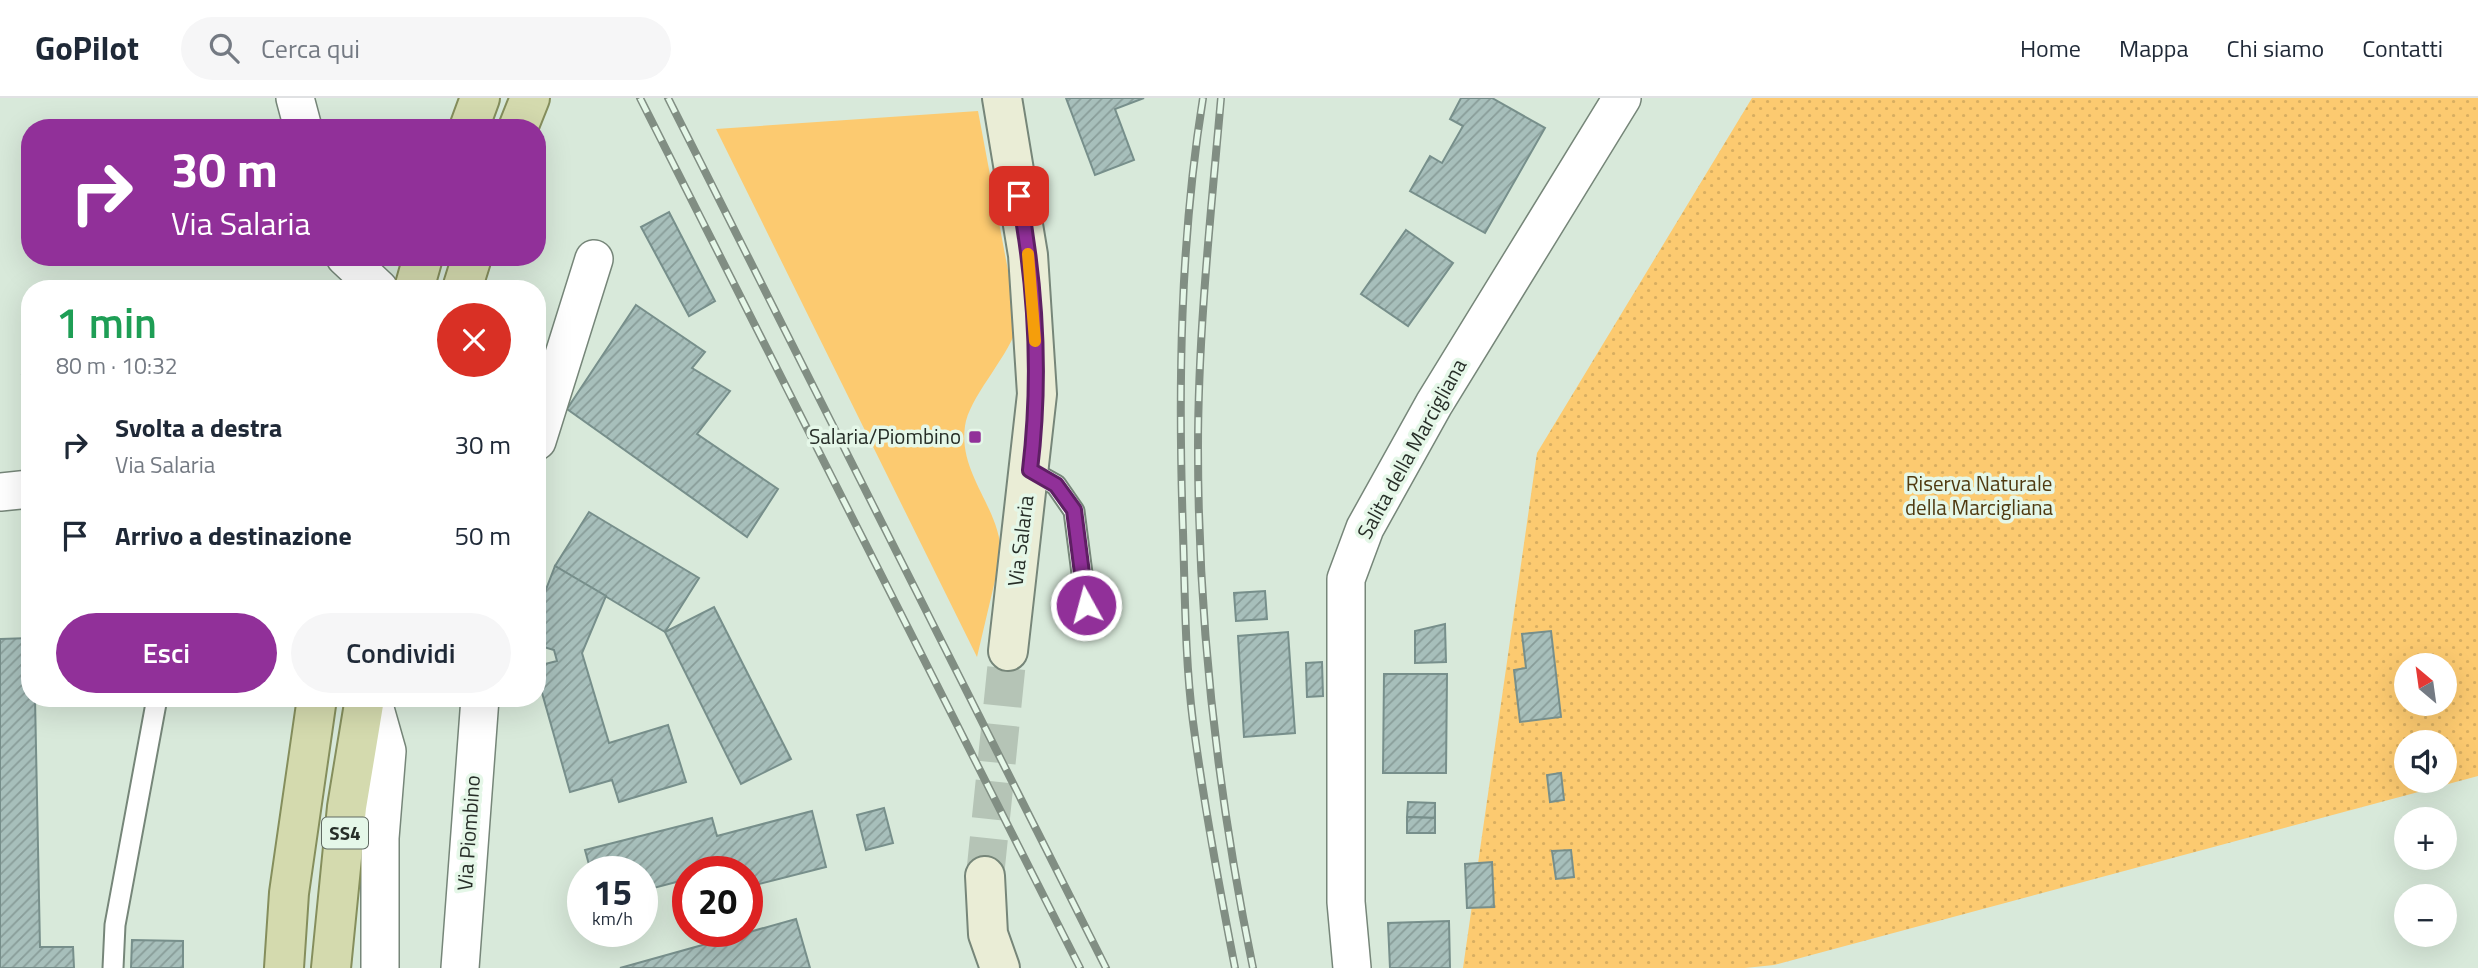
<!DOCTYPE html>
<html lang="it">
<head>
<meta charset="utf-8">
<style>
	:root { --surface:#fff; --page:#f6f6f7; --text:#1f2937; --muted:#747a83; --line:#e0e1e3; --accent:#913099 }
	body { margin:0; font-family:"Titillium Web",sans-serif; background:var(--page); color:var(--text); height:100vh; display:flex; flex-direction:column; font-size:26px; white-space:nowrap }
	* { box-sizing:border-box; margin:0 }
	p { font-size:23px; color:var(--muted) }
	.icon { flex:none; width:38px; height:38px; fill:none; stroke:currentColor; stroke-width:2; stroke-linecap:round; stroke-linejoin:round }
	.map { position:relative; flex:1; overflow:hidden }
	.side { position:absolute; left:21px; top:182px; width:525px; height:427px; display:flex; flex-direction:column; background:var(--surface); border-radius:28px; box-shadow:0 7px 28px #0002 }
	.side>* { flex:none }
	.top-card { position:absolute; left:21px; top:21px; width:525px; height:147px; border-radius:28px; box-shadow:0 7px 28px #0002; background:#913099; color:#fff; overflow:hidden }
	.needle { width:46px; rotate:331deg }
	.controls { position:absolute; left:2394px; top:555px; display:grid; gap:14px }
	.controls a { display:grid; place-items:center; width:63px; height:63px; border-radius:50%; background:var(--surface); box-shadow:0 7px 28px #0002; font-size:35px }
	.speed { position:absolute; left:567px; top:758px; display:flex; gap:14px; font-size:35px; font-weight:700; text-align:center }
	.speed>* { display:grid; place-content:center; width:91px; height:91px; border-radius:50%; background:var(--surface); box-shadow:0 7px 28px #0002; line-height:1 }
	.speed small { font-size:18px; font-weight:400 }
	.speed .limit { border:10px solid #d22; background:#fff; color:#111 }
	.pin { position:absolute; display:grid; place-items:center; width:60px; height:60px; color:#fff; margin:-30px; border-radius:14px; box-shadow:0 4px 10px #0006 }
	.me { position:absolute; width:77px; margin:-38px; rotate:353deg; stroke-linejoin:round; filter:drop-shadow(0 0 5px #0008) }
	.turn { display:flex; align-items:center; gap:24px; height:147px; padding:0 35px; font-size:32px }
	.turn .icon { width:91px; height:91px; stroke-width:2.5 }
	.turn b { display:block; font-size:49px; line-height:60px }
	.round { display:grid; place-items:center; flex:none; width:74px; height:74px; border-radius:37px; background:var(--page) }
	.summary { display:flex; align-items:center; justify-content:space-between; height:119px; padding:0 35px }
	h1 { font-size:42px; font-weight:600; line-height:52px; color:#1e9e55 }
	.button { display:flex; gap:14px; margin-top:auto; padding:14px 35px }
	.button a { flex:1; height:80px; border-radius:42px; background:var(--accent); color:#fff; font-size:28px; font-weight:600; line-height:80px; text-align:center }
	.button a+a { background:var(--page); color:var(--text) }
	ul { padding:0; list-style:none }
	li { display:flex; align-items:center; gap:21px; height:91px; padding:0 35px }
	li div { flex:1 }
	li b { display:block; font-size:26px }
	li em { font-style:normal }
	header { display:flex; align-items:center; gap:42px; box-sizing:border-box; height:98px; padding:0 35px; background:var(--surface); border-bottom:2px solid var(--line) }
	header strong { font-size:33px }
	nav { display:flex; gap:38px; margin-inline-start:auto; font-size:24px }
	.search { width:490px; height:63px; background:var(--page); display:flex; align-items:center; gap:18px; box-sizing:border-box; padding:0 24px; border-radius:38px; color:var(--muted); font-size:26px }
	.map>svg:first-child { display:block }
</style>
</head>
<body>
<header>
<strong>GoPilot</strong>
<div class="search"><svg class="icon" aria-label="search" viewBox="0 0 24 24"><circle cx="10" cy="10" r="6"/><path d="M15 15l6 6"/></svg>Cerca qui</div>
<nav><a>Home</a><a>Mappa</a><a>Chi siamo</a><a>Contatti</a></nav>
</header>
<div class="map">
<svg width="2478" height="870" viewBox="0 0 2478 870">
	<defs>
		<pattern id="park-dots" width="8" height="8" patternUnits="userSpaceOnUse" patternTransform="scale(1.75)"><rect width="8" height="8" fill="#fcca70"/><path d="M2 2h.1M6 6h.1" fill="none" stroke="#d8ae61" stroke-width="1.8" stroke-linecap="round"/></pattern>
		<pattern id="building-hatch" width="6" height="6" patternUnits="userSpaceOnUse" patternTransform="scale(1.75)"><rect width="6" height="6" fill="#a7bfbb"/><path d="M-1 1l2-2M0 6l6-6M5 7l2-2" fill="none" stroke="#889c98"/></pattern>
	</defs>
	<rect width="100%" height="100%" fill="#d8e9da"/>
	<path fill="#fcca70" d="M978,13L1016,215V232C1005,263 969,300 965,328C958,377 1001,410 1001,457L977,559L716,31Z"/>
	<path fill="url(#park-dots)" fill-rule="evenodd" d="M1752,0H2478V678L1774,867L1745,870H1463L1537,355ZM2406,567H2445V606H2406ZM2406,644H2445V682H2406Z"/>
	<g fill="url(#building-hatch)" stroke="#778f8b" stroke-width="2">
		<path d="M1066,0H1144L1115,11L1134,62L1095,77Z"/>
		<path d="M1461,0H1492L1545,30L1485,135L1410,93L1430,58L1442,65L1463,28L1450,21Z"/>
		<path d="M669,114L715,203L689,218L641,129Z"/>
		<path d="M1406,132L1453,165L1408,228L1361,196Z"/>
		<path d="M636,207L705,254L692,270L730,293L697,336L778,391L747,439L567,311Z"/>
		<path d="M30,276V333L22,277Z"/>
		<path d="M589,414L699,480L665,534L555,468Z"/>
		<path d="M555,468L606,498L582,555L609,645L668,627L686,684L619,704L612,682L570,694L537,577V568L557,563L554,552L537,547V515Z"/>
		<path d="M1265,493L1267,521L1236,523L1234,495Z"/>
		<path d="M714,509L791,661L741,686L665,534Z"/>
		<path d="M1445,526L1446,564L1415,565V533Z"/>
		<path d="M1551,533L1561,619L1520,624L1514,572L1526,570L1522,536Z"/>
		<path d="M1288,534L1295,635L1244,639L1238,538Z"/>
		<path d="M30,540V600H35L40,849H73L74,870H0V541Z"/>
		<path d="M1322,564L1323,598L1307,599L1306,565Z"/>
		<path d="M1384,576H1447L1446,675H1383Z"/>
		<path d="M1561,675L1564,702L1550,704L1547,677Z"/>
		<path d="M1408,704L1435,705V720L1407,719Z"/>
		<path d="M884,710L893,745L866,752L857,717Z"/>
		<path d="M812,713L826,769L747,789V774L723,772L688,774V781L642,793V774H591L585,752L712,720L717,738Z"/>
		<path d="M1407,719L1435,720V735H1407Z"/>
		<path d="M1571,752L1574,779L1556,781L1552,753Z"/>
		<path d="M1492,764L1494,809L1467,810L1465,766Z"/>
		<path d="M796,821L810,870H620Z"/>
		<path d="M1449,823L1450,870H1390L1388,825Z"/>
		<path d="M132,842L183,843V870H131Z"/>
	</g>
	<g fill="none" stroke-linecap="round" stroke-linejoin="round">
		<path stroke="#b5c4b6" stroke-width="38" stroke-dasharray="38 19" stroke-linecap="butt" d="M985,778L1008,553"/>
		<g stroke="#768679" stroke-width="23">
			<g id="lane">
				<path d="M1029,372L1056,387L1074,413L1089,530"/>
				<path d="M113,870L115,827L157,600"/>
			</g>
		</g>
		<g stroke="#768679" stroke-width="40">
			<g id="street">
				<path d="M295,0L303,30"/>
				<path d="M345,159L379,191"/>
				<path d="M537,343L594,161"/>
				<path d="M0,394L30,391"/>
				<path d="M372,600L387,653L380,740V870"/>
				<path d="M460,870L480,600"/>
				<path d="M1352,870L1346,804V481L1365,430L1434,306L1622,0"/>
			</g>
		</g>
		<g stroke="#768679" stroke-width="42">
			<g id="secondary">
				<path d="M1002,0L1028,157L1037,296L1008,553"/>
				<path d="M985,778L988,836L1000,870"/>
			</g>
		</g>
		<g stroke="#858e5c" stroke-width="42">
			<g id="primary">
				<path d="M469,30L480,0"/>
				<path d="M518,30L530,0"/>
				<path d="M414,191L423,159"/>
				<path d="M462,191L472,159"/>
				<path d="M284,870L289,795L317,600"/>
				<path d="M331,870L347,709L365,600"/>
			</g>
		</g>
		<use href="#lane" stroke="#fff" stroke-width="19"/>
		<use href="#street" stroke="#fff" stroke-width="37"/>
		<use href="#secondary" stroke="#eaedd6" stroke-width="38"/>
		<use href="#primary" stroke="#d4daae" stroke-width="38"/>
		<g stroke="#818e83" stroke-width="8">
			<g id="rail">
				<path d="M640,0L1080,870"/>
				<path d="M668,0L1106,870"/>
				<path d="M1203,0C1180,143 1178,289 1183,434C1185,497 1185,561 1193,624C1204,707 1219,788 1235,870"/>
				<path d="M1221,0C1211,114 1198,235 1198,349C1198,523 1218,700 1253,870"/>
			</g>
		</g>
		<use href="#rail" stroke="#e5f7e8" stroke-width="5" stroke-dasharray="16" stroke-linecap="butt"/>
	</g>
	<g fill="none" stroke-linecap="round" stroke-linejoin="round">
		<g stroke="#5e1f63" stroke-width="18">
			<path id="route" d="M1019,98C1036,188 1041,281 1030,372L1056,387L1074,412L1086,507"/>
		</g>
		<use href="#route" stroke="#913099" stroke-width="12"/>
		<path stroke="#f59e0b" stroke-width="12" d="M1028,156L1035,243"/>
	</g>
	<rect fill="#913099" stroke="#e5f7e8" stroke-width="2.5" x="968" y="332" width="14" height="14" rx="3.5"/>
	<g text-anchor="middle" stroke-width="7" stroke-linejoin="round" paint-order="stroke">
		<rect fill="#e5f7e8" stroke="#606a62" stroke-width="2" x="322" y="719.5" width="46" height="31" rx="5"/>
		<g font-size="19" font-weight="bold" fill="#272e28">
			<text x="345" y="742">SS4</text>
		</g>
		<g font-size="21" fill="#272e28" stroke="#e5f7e8" text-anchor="end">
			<text x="961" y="346">Salaria/Piombino</text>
		</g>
		<g font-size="21" fill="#272e28" stroke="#e5f7e8">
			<text transform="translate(1412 351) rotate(-61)" y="7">Salita della Marcigliana</text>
			<text transform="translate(1021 443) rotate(-83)" y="7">Via Salaria</text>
			<text transform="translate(469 735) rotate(-86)" y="7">Via Piombino</text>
		</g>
		<g font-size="21" fill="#4f3a11" stroke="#e5f7e8">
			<text x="1979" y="393">Riserva Naturale<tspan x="1979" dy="24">della Marcigliana</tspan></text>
		</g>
	</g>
</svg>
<div class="controls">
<a><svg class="needle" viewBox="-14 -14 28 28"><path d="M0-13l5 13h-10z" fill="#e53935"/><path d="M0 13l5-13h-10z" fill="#747a83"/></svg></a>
<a><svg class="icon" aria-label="sound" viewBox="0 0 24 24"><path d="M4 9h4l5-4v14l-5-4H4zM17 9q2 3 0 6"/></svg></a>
<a>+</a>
<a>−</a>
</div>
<div class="speed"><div>15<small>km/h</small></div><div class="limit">20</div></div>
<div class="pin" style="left:1019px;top:98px;background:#d93025"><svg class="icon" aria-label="arrive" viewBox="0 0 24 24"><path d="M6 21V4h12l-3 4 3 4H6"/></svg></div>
<svg class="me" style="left:1086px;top:507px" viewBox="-20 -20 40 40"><circle r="17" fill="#913099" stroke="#fff" stroke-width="3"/><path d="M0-11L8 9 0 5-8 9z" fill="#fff"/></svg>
<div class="top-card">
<div class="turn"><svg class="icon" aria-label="right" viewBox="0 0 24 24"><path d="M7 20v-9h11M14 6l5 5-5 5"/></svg><div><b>30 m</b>Via Salaria</div></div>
</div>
<section class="side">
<div class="summary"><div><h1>1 min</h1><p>80 m · 10:32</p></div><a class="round" style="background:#d93025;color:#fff"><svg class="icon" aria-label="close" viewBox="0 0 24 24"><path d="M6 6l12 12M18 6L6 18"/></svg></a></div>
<ul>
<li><svg class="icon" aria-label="right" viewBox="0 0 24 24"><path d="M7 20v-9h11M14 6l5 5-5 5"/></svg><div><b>Svolta a destra</b><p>Via Salaria</p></div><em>30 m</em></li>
<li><svg class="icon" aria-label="arrive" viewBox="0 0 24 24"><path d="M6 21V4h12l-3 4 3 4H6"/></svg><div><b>Arrivo a destinazione</b></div><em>50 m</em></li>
</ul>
<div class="button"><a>Esci</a><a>Condividi</a></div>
</section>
</div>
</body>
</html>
